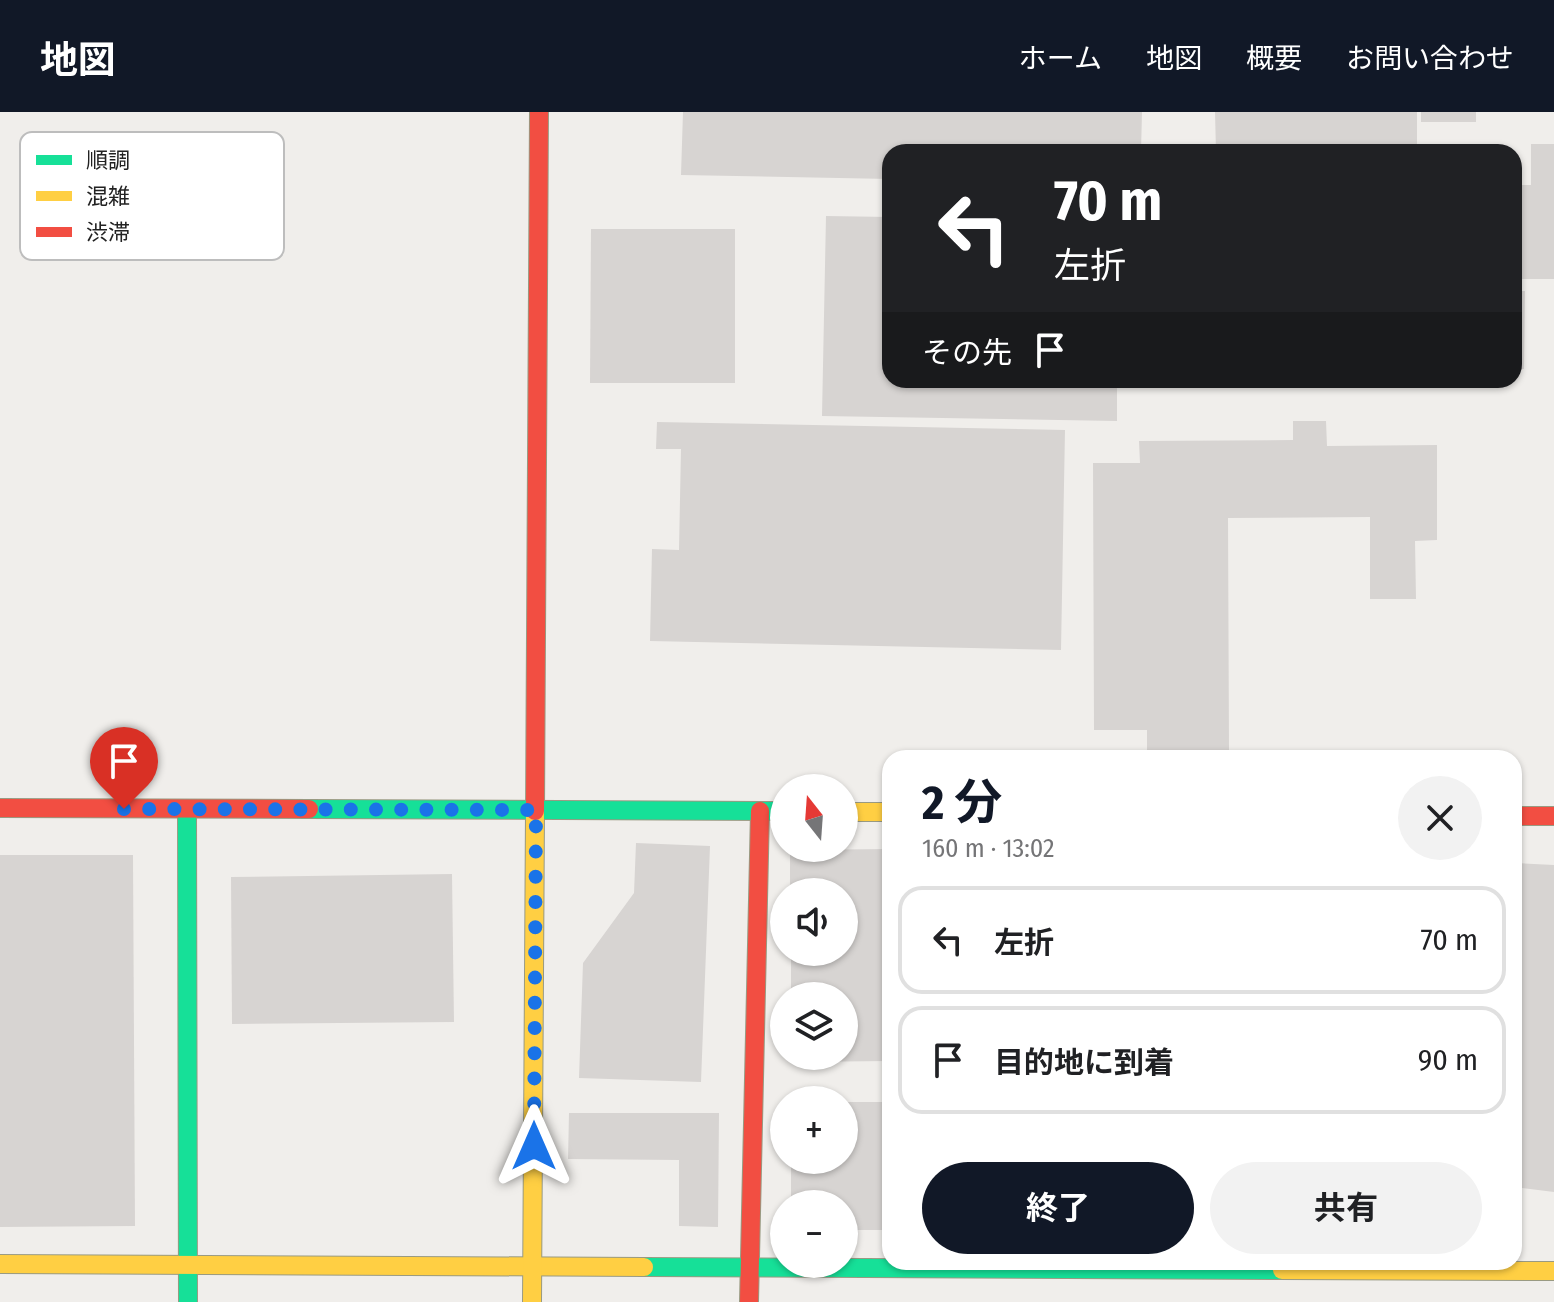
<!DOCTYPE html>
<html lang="ja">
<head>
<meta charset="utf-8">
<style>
	:root { --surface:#fff; --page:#f2f2f2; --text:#202124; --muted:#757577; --line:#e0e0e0; --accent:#111827 }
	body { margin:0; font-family:"Fira Sans Condensed","Noto Sans JP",sans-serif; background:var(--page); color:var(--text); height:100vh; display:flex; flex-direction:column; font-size:30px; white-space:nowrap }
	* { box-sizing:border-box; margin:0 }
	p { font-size:26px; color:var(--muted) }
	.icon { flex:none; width:44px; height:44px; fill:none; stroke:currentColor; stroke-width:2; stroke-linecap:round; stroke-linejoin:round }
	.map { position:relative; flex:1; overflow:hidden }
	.sheet { position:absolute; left:882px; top:638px; width:640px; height:520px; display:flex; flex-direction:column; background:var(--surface); border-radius:24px; box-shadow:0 2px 6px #0004 }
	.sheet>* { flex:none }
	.top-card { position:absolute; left:882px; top:32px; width:640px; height:244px; border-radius:24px; box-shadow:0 2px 6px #0004; background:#202124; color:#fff; overflow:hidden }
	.needle { width:52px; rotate:343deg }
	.tools { position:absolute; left:770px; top:662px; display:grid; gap:16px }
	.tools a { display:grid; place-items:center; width:88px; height:88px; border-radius:50%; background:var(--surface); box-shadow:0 2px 6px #0004; font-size:40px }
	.pin { position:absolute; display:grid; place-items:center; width:68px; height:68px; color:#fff; margin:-82px -34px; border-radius:50% 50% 50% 0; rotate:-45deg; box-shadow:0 0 8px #0007 }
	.pin .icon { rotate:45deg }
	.me { position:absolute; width:88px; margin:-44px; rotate:0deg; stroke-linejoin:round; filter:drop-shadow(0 0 6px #0008) }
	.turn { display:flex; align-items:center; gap:28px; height:168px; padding:0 40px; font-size:36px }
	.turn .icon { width:104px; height:104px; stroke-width:2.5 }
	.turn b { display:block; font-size:56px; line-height:68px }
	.then { display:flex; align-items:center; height:76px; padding:0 40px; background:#0003; gap:16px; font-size:30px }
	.round { display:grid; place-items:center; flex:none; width:84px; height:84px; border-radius:42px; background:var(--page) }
	.summary { display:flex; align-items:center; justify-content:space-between; height:136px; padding:0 40px }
	h1 { font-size:48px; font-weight:700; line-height:60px; color:var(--accent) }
	.cta { display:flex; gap:16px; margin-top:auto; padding:16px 40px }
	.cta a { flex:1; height:92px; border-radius:48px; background:var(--accent); color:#fff; font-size:32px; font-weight:700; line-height:92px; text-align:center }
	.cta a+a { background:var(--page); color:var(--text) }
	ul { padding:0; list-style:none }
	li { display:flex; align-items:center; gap:24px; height:108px; margin:0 16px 12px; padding:0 24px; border:4px solid var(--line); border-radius:24px }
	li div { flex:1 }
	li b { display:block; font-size:30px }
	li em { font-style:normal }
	header { display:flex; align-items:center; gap:48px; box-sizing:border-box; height:112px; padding:0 40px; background:var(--accent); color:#fff }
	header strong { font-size:38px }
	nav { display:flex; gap:44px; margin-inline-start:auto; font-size:28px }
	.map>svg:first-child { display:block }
</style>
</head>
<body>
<header>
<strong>地図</strong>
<nav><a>ホーム</a><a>地図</a><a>概要</a><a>お問い合わせ</a></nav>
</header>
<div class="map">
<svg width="1554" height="1190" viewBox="0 0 1554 1190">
	<rect width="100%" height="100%" fill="#f0eeeb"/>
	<g fill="#d7d4d2">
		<path d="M683,0H1142L1141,40H890V67L681,63Z"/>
		<path d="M1215,0H1417V40H1216Z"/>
		<rect x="1421" y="0" width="55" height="10"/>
		<path d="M1531,32H1554V167H1514V73H1531Z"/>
		<path d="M826,104L890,105V268H1117V309L822,304Z"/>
		<path d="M591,117H735V271H590Z"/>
		<path d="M1514,179H1525L1524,257H1514Z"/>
		<path d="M1293,309H1326L1327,334L1437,333V428L1415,429L1416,487H1370V405L1228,406L1229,638H1147V618H1094L1093,351H1140L1139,329L1293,328Z"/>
		<path d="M657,310L1065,318L1061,538L650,529L652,437L679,438L681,337H656Z"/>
		<path d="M636,731L710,734L701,970L579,966L583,851L634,781Z"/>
		<path d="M890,737V949L792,950V944H844V884H791V840H844V780H790V738Z"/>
		<path d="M0,743H133L135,1114L0,1115Z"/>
		<path d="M1514,751L1554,753V1080L1514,1075V919L1522,913L1514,849Z"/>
		<path d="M452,762L454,910L232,912L231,765Z"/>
		<path d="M844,990H890V1118H844V1092H791V1048H844Z"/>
		<path d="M569,1001H719L718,1115L679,1114V1048L568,1047Z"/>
	</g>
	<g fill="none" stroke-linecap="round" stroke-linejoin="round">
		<g stroke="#999a82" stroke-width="20">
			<g id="fast">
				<path d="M187,697L188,1190"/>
				<path d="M309,697L784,699"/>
				<path d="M644,1155L1282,1158"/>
			</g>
		</g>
		<g stroke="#999a82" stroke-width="20">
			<g id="slow">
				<path d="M844,700H890"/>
				<path d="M0,1152L644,1155"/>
				<path d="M1282,1158L1554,1159"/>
				<path d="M532,1190L535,699"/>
			</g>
		</g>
		<g stroke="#999a82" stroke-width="20">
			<g id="jam">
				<path d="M0,696L309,697"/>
				<path d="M535,699L539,0"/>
				<path d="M1514,704H1554"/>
				<path d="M749,1190L760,699"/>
			</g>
		</g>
		<use href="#fast" stroke="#16e098" stroke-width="18"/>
		<use href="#slow" stroke="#ffcf43" stroke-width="18"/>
		<use href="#jam" stroke="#f24e42" stroke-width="18"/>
	</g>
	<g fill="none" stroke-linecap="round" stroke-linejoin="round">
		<path stroke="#1a73e8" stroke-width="14" stroke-dasharray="0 25.2" d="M124,697L536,698L534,1034"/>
	</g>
	<rect x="20" y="20" width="264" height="128" rx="12" fill="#fff" stroke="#bdbdbd" stroke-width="2"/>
	<rect x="36" y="43" width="36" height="10" fill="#16e098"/>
	<rect x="36" y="79" width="36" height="10" fill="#ffcf43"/>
	<rect x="36" y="115" width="36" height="10" fill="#f24e42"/>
	<g font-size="22" fill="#222">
		<text x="86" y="56">順調</text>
		<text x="86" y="92">混雑</text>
		<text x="86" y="128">渋滞</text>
	</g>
</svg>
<div class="tools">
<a><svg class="needle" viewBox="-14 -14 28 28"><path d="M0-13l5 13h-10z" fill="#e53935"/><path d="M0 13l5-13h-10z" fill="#757577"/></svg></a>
<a><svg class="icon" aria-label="sound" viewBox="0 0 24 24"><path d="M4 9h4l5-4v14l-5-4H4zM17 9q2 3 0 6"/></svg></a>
<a><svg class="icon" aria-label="layers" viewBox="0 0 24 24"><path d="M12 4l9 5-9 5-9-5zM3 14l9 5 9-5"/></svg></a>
<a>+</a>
<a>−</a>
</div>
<div class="pin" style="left:124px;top:697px;background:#d93025"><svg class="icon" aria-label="arrive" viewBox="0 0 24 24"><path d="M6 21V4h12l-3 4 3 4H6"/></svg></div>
<svg class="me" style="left:534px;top:1034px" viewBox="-20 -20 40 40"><path d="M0-17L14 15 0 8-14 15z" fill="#1a73e8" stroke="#fff" stroke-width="4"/></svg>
<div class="top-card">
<div class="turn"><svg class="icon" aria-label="left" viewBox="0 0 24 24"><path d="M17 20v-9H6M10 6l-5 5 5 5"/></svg><div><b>70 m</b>左折</div></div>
<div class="then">その先<svg class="icon" aria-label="arrive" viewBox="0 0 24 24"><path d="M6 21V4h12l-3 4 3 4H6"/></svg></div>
</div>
<section class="sheet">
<div class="summary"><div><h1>2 分</h1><p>160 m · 13:02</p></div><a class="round"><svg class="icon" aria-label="close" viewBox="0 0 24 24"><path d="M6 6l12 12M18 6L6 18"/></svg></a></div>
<ul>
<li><svg class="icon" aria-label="left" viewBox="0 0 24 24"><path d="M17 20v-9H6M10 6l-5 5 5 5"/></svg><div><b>左折</b></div><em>70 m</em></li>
<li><svg class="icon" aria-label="arrive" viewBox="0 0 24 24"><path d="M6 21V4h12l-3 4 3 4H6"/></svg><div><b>目的地に到着</b></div><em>90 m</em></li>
</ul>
<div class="cta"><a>終了</a><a>共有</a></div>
</section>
</div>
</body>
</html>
